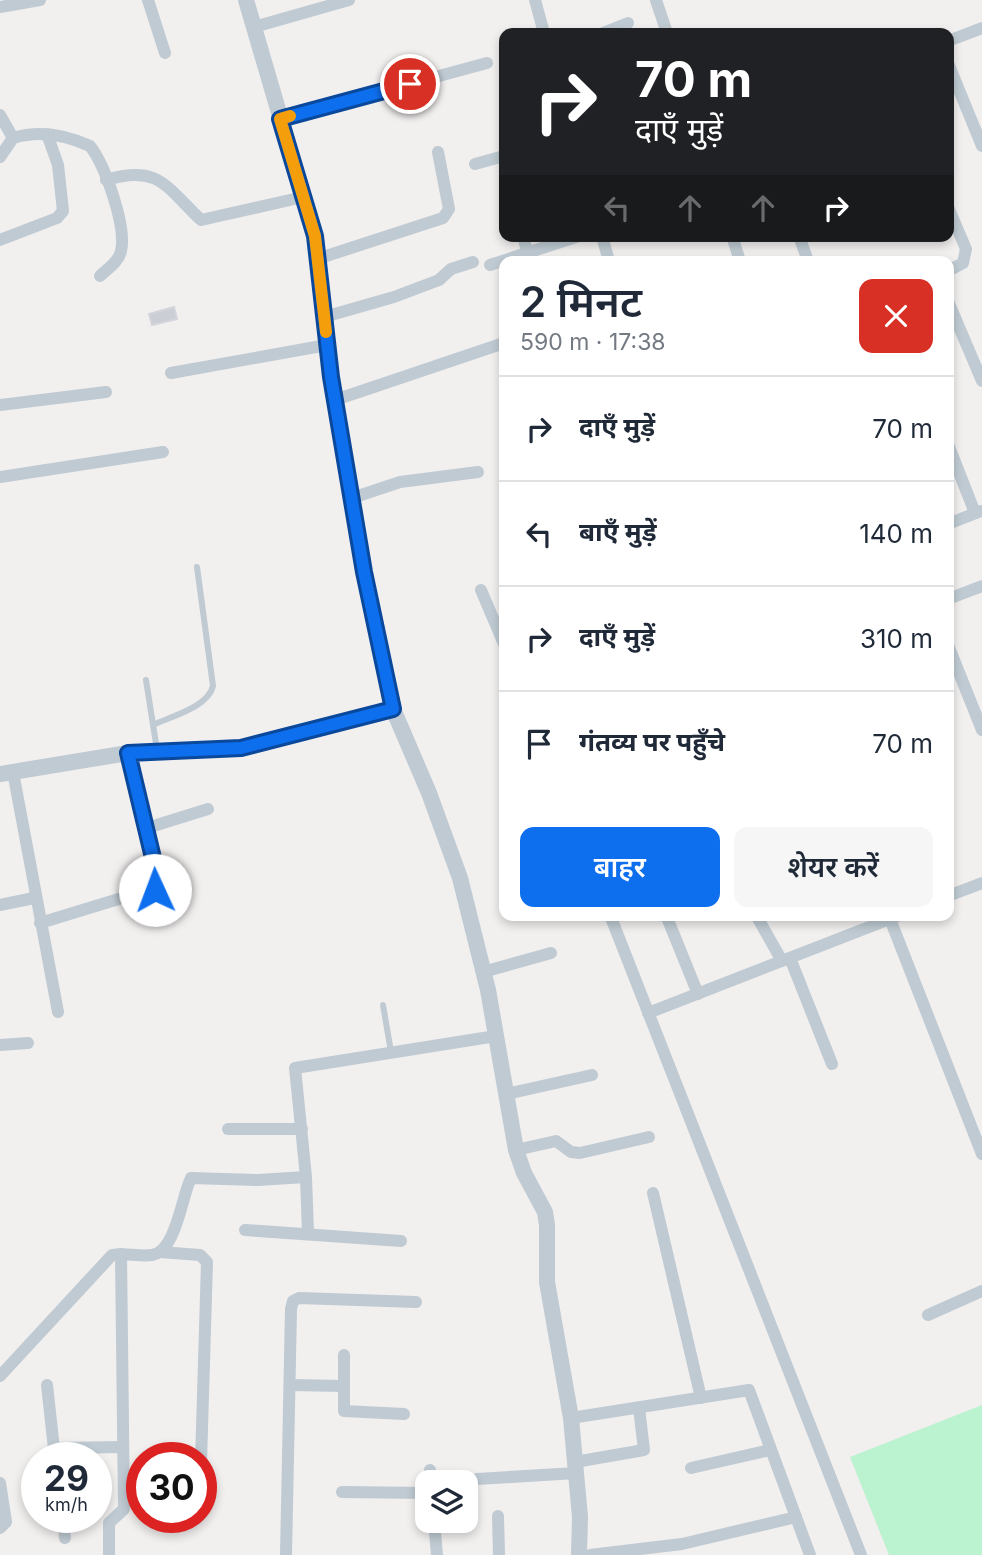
<!DOCTYPE html>
<html lang="hi">
<head>
<meta charset="utf-8">
<style>
	:root { --surface:#fff; --page:#f6f6f7; --text:#1f2937; --muted:#747a83; --line:#e0e1e3; --accent:#0e6fee }
	body { margin:0; font-family:Inter,"Noto Sans Devanagari",sans-serif; background:var(--page); color:var(--text); height:100vh; display:flex; flex-direction:column; font-size:26px; white-space:nowrap }
	* { box-sizing:border-box; margin:0 }
	p { font-size:23px; color:var(--muted) }
	.icon { flex:none; width:38px; height:38px; fill:none; stroke:currentColor; stroke-width:2; stroke-linecap:round; stroke-linejoin:round }
	.map { position:relative; flex:1; overflow:hidden }
	.details { position:absolute; left:499px; top:256px; width:455px; height:665px; display:flex; flex-direction:column; background:var(--surface); border-radius:14px; box-shadow:0 4px 10px #0003 }
	.details>* { flex:none }
	.hud { position:absolute; left:499px; top:28px; width:455px; height:214px; border-radius:14px; box-shadow:0 4px 10px #0003; background:#202124; color:#fff; overflow:hidden }
	.controls { position:absolute; left:415px; top:1470px; display:grid; gap:14px }
	.controls a { display:grid; place-items:center; width:63px; height:63px; border-radius:14px; background:var(--surface); box-shadow:0 4px 10px #0003; font-size:35px }
	.speed { position:absolute; left:21px; top:1442px; display:flex; gap:14px; font-size:35px; font-weight:700; text-align:center }
	.speed>* { display:grid; place-content:center; width:91px; height:91px; border-radius:50%; background:var(--surface); box-shadow:0 4px 10px #0003; line-height:1 }
	.speed small { font-size:18px; font-weight:400 }
	.speed .limit { border:10px solid #d22; background:#fff; color:#111 }
	.pin { position:absolute; display:grid; place-items:center; width:60px; height:60px; color:#fff; margin:-30px; border:4px solid #fff; border-radius:50%; box-shadow:0 2px 7px #0007 }
	.me { position:absolute; width:77px; margin:-38px; rotate:358deg; stroke-linejoin:round; filter:drop-shadow(0 0 5px #0008) }
	.turn { display:flex; align-items:center; gap:24px; height:147px; padding:0 21px; font-size:32px }
	.turn .icon { width:91px; height:91px; stroke-width:2.5 }
	.turn b { display:block; font-size:49px; line-height:60px }
	.lanes { display:flex; align-items:center; height:66px; padding:0 21px; background:#0003; justify-content:center; gap:35px; direction:ltr }
	.lanes .off { opacity:.35 }
	.round { display:grid; place-items:center; flex:none; width:74px; height:74px; border-radius:14px; background:var(--page) }
	.summary { display:flex; align-items:center; justify-content:space-between; height:119px; padding:0 21px }
	h1 { font-size:42px; font-weight:600; line-height:52px }
	.cta { display:flex; gap:14px; margin-top:auto; padding:14px 21px }
	.cta a { flex:1; height:80px; border-radius:14px; background:var(--accent); color:#fff; font-size:28px; font-weight:600; line-height:80px; text-align:center }
	.cta a+a { background:var(--page); color:var(--text) }
	ul { padding:0; list-style:none }
	li { display:flex; align-items:center; gap:21px; height:105px; padding:0 21px; border-top:2px solid var(--line) }
	li div { flex:1 }
	li b { display:block; font-size:26px }
	li em { font-style:normal }
	.map>svg:first-child { display:block }
</style>
</head>
<body>
<div class="map">
<svg width="982" height="1555" viewBox="0 0 982 1555">
	<rect width="100%" height="100%" fill="#f2efef"/>
	<path fill="#bbf2d0" d="M982,1405V1555H889L850,1457Z"/>
	<path fill="#cbced4" stroke="#d3d5db" stroke-width="2" d="M174,307L177,319L152,325L149,314Z"/>
	<g fill="none" stroke-linecap="round" stroke-linejoin="round">
		<g stroke="#bfcad2" stroke-width="6">
			<path d="M146,680L157,750"/>
			<path d="M153,725C172,716 208,707 213,686L197,567"/>
			<path d="M383,1005L391,1052"/>
		</g>
		<g stroke="#bfcad2" stroke-width="12">
			<path d="M148,0L165,53"/>
			<path d="M535,0L544,33"/>
			<path d="M656,0L667,33"/>
			<path d="M0,7L40,0"/>
			<path d="M254,27L349,0"/>
			<path d="M603,33L628,23"/>
			<path d="M948,41L982,28"/>
			<path d="M948,63L982,146"/>
			<path d="M0,115L13,138"/>
			<path d="M280,119L487,63"/>
			<path d="M0,157L13,138C39,130 66,135 90,146C105,165 127,227 121,251C119,262 107,269 100,276"/>
			<path d="M475,164L504,156"/>
			<path d="M106,180C159,164 166,187 201,220L303,197"/>
			<path d="M948,207L966,249L963,263L948,271"/>
			<path d="M523,236L527,251"/>
			<path d="M602,236L609,261"/>
			<path d="M732,236L740,261"/>
			<path d="M799,236L808,261"/>
			<path d="M0,240L57,218L63,211L58,165L47,134"/>
			<path d="M317,259L443,218L449,209L438,152"/>
			<path d="M490,265L579,236"/>
			<path d="M948,301L982,381"/>
			<path d="M324,317L394,297L439,280L451,269L473,262"/>
			<path d="M171,373L327,345"/>
			<path d="M335,400L504,343"/>
			<path d="M0,405L106,392"/>
			<path d="M948,444L975,513"/>
			<path d="M0,477L163,452"/>
			<path d="M352,498L400,482L478,472"/>
			<path d="M948,524L981,511"/>
			<path d="M481,590L504,644"/>
			<path d="M948,599L982,586"/>
			<path d="M948,645L982,730"/>
			<path d="M13,772L58,1012"/>
			<path d="M147,828L208,809"/>
			<path d="M948,896L982,883"/>
			<path d="M0,905L34,898"/>
			<path d="M610,915L861,1555"/>
			<path d="M666,915L698,994"/>
			<path d="M756,915L782,961"/>
			<path d="M890,919L982,1154"/>
			<path d="M40,923L158,887L159,883L128,753"/>
			<path d="M790,958L832,1064"/>
			<path d="M483,972L551,953"/>
			<path d="M648,1013L900,915"/>
			<path d="M0,1045L28,1043"/>
			<path d="M506,1094L592,1075"/>
			<path d="M228,1129H302"/>
			<path d="M516,1150L556,1141L571,1152L580,1153L649,1137"/>
			<path d="M306,1177L308,1233"/>
			<path d="M653,1193L701,1398"/>
			<path d="M245,1230L401,1241"/>
			<path d="M160,1252L200,1255L207,1262L201,1462"/>
			<path d="M928,1315L982,1291"/>
			<path d="M344,1355V1411L404,1414"/>
			<path d="M0,1376L112,1255C125,1252 138,1257 152,1255C176,1252 182,1195 191,1178L258,1180L306,1177L295,1068L496,1036"/>
			<path d="M47,1385L55,1458"/>
			<path d="M291,1385L343,1386"/>
			<path d="M571,1418L749,1390L810,1555"/>
			<path d="M54,1448L123,1447"/>
			<path d="M575,1462L644,1450L639,1408"/>
			<path d="M691,1468L770,1450"/>
			<path d="M430,1470L431,1482"/>
			<path d="M477,1479L576,1473"/>
			<path d="M0,1483L6,1522L0,1528"/>
			<path d="M342,1492L427,1493"/>
			<path d="M498,1516L499,1555"/>
			<path d="M63,1517L65,1538"/>
			<path d="M434,1521L437,1555"/>
			<path d="M109,1555V1523L124,1509L121,1254"/>
			<path d="M286,1555L291,1309L293,1301L299,1298L416,1302"/>
			<path d="M590,1555L682,1544L796,1517"/>
		</g>
		<g stroke="#bfcad2" stroke-width="16">
			<path d="M246,0L315,236L331,377L364,572L393,709L429,793L460,878L488,990L516,1150L524,1173L545,1212L547,1225V1282L571,1418L580,1517L579,1555"/>
			<path d="M0,774L128,753L241,748L393,709"/>
		</g>
	</g>
	<g fill="none" stroke-linecap="round" stroke-linejoin="round">
		<g stroke="#09489b" stroke-width="18">
			<path id="route" d="M155,890L159,883L128,753L241,748L393,709L364,572L331,377L315,236L280,119L410,84"/>
		</g>
		<use href="#route" stroke="#0e6fee" stroke-width="12"/>
		<path stroke="#f59e0b" stroke-width="12" d="M290,116L280,119L315,236L326,332"/>
	</g>
</svg>
<div class="controls">
<a><svg class="icon" aria-label="layers" viewBox="0 0 24 24"><path d="M12 4l9 5-9 5-9-5zM3 14l9 5 9-5"/></svg></a>
</div>
<div class="speed"><div>29<small>km/h</small></div><div class="limit">30</div></div>
<div class="pin" style="left:410px;top:84px;background:#d93025"><svg class="icon" aria-label="arrive" viewBox="0 0 24 24"><path d="M6 21V4h12l-3 4 3 4H6"/></svg></div>
<svg class="me" style="left:155px;top:890px" viewBox="-20 -20 40 40"><circle r="19" fill="#fff"/><path d="M0-13L10 11 0 6-10 11z" fill="#0e6fee"/></svg>
<div class="hud">
<div class="turn"><svg class="icon" aria-label="right" viewBox="0 0 24 24"><path d="M7 20v-9h11M14 6l5 5-5 5"/></svg><div><b>70 m</b>दाएँ मुड़ें</div></div>
<div class="lanes"><svg class="icon off" aria-label="left" viewBox="0 0 24 24"><path d="M17 20v-9H6M10 6l-5 5 5 5"/></svg><svg class="icon off" aria-label="ahead" viewBox="0 0 24 24"><path d="M12 20V5M6 11l6-6 6 6"/></svg><svg class="icon off" aria-label="ahead" viewBox="0 0 24 24"><path d="M12 20V5M6 11l6-6 6 6"/></svg><svg class="icon" aria-label="right" viewBox="0 0 24 24"><path d="M7 20v-9h11M14 6l5 5-5 5"/></svg></div>
</div>
<section class="details">
<div class="summary"><div><h1>2 मिनट</h1><p>590 m · 17:38</p></div><a class="round" style="background:#d93025;color:#fff"><svg class="icon" aria-label="close" viewBox="0 0 24 24"><path d="M6 6l12 12M18 6L6 18"/></svg></a></div>
<ul>
<li><svg class="icon" aria-label="right" viewBox="0 0 24 24"><path d="M7 20v-9h11M14 6l5 5-5 5"/></svg><div><b>दाएँ मुड़ें</b></div><em>70 m</em></li>
<li><svg class="icon" aria-label="left" viewBox="0 0 24 24"><path d="M17 20v-9H6M10 6l-5 5 5 5"/></svg><div><b>बाएँ मुड़ें</b></div><em>140 m</em></li>
<li><svg class="icon" aria-label="right" viewBox="0 0 24 24"><path d="M7 20v-9h11M14 6l5 5-5 5"/></svg><div><b>दाएँ मुड़ें</b></div><em>310 m</em></li>
<li><svg class="icon" aria-label="arrive" viewBox="0 0 24 24"><path d="M6 21V4h12l-3 4 3 4H6"/></svg><div><b>गंतव्य पर पहुँचे</b></div><em>70 m</em></li>
</ul>
<div class="cta"><a>बाहर</a><a>शेयर करें</a></div>
</section>
</div>
</body>
</html>
